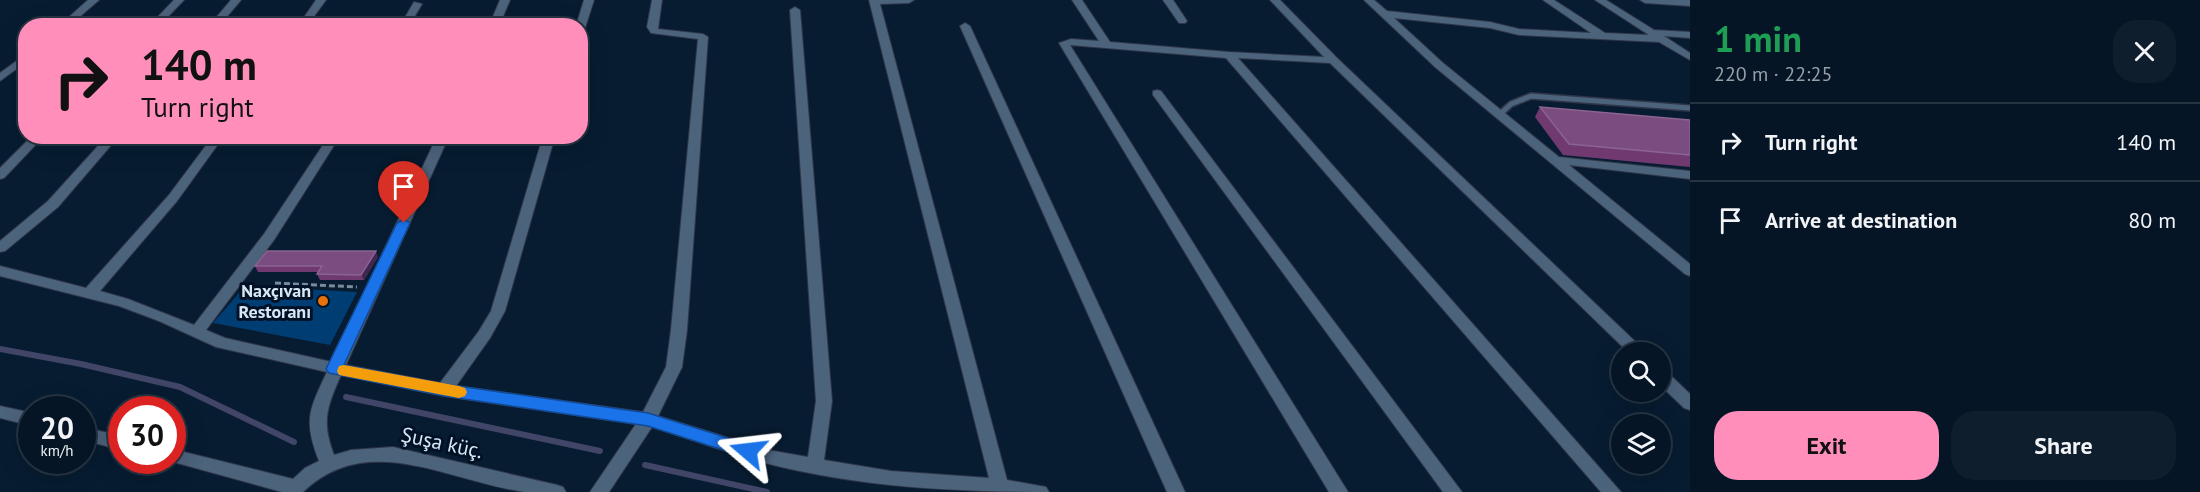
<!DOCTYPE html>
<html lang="en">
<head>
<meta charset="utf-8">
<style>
	:root { --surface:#051525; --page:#0e1e2d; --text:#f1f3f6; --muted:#979fa7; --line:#263442; --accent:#ff8ebb }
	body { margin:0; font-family:"PT Sans",sans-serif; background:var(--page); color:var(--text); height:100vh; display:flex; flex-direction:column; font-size:22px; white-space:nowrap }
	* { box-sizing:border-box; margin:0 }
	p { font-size:20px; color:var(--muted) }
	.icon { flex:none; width:33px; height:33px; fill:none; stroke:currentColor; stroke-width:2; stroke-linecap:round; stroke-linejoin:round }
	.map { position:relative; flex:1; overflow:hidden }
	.sheet { display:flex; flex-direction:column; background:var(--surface); width:510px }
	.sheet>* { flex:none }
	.top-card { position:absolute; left:18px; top:18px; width:570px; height:126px; border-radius:24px; box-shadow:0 6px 24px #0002,0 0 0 2px var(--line); background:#ff8ebb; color:#111; overflow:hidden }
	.fabs { position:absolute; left:1611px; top:342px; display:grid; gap:12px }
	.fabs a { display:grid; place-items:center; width:60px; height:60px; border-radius:50%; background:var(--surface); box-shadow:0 6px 24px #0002,0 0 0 2px var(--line); font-size:30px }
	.speed { position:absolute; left:18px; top:396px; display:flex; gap:12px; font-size:30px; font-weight:700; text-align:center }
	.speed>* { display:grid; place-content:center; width:78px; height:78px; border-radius:50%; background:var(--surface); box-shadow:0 6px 24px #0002,0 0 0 2px var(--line); line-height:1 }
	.speed small { font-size:15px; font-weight:400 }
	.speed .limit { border:9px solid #d22; background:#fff; color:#111 }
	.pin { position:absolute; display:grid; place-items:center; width:51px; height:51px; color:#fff; margin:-62px -26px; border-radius:50% 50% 50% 0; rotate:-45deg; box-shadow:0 0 6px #0007 }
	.pin .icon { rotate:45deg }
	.me { position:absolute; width:66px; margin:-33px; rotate:287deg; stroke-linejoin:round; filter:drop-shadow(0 0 4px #0008) }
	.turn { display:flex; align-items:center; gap:21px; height:126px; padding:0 24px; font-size:27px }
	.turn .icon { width:78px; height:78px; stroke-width:2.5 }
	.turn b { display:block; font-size:42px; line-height:51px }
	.round { display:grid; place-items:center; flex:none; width:63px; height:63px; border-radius:24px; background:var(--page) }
	.summary { display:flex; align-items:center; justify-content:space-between; height:102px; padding:0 24px }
	h1 { font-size:36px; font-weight:600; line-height:45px; color:#1e9e55 }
	.action { display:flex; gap:12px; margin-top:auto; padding:12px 24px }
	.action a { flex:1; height:69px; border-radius:24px; background:var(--accent); color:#111; font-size:24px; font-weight:600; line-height:69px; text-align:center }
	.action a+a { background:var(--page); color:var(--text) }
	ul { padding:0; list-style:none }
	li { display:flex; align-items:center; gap:18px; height:78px; padding:0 24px; border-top:2px solid var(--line) }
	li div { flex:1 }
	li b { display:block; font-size:22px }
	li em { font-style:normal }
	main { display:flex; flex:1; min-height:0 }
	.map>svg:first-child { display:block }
</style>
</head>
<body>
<main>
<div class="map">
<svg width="1690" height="492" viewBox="0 0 1690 492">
	<rect width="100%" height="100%" fill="#071c31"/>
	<path fill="#003d73" d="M245,286L357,292L330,345L213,323Z"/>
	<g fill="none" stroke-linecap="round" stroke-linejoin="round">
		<g stroke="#414567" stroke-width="6">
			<path d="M0,349L81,364L180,387L294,442"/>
			<path d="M346,397L600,451"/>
			<path d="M645,465L767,492"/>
		</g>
		<g stroke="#303649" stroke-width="8">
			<path id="lane" d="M1499,115L1511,104L1531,96L1690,108"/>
		</g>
		<g stroke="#303649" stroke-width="2">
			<g id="street">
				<path d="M88,0H99L69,26H59Z"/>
				<path d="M174,0H184L159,26H149Z"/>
				<path d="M231,0H241L219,26H209Z"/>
				<path d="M316,0H326L307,26H298Z"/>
				<path d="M500,0H510L499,26H489Z"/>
				<path d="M584,0H594L585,28L580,31V26H576Z"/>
				<path d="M652,0H662L658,29L703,34L708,37L687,330L682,367L658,416L768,450L808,457L816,401L790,10L795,7L800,10L832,401L824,460L891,471L989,478L869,0H914L909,3L880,4L1007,480L1046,487L1049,492C955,492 860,487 769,464C729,454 691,439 652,427L609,492H590L636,424L444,396L341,375C327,407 321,421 334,455L351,450L393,447L557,485L563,487L566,492C553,492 538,492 525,492C450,482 368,429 303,492H282L166,460H172V449L293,479L305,468L319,461C303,420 309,410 327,372L216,347L159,321L119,306L0,276V266L86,288L169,195L213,136H224L177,201L100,291L128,299L194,325L264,234L329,136H340L274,240L206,330L225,338L332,362L437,136H449L346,365L440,383L479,331L491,311L543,136H555L505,311L490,338L456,386L643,412L666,367L671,330L698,39L651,33L647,27Z"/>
				<path d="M1072,0H1082L1110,42L1229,52L1324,57L1270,0H1280L1337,58L1642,348L1644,352H1628L1330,63L1238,58L1621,492H1601L1226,58L1070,45L1348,492H1329L1059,43L1071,39L1099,41Z"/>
				<path d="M1163,0H1173L1187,21L1185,23H1179Z"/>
				<path d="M1364,0H1374L1387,11L1490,22L1519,29L1591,33L1543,0H1554L1605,33L1649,35L1595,0H1606L1654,30L1690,32V38L1664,36L1690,53V60L1659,42L1519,35L1490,28L1394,18L1443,63L1559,157L1690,171V179L1569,165L1690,264V276L1685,274L1435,67Z"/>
				<path d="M1640,0H1690V6L1645,3Z"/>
				<path d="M414,2L422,4L409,26H400Z"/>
				<path d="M965,23L970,26L1185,492H1167L960,26Z"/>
				<path d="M26,54V62L0,81V73Z"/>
				<path d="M1157,90L1161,91L1462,492H1443L1153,95V91Z"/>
				<path d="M32,136H44L4,178L0,179V168Z"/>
				<path d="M107,136H119L58,207L5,251L0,252V241L48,201Z"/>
				<path d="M1660,369L1666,371L1690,394V410L1684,408L1660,385Z"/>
				<path d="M0,406L32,413V426L0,418Z"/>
				<path d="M82,427L122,436V450L82,440Z"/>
			</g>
		</g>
		<path stroke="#798a9b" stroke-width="3" stroke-dasharray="6 3" stroke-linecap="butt" d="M275,283L357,287"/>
		<use href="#lane" stroke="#4c637c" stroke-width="5"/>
		<use href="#street" fill="#4c637c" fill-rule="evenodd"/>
	</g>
	<g fill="#703a71">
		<path d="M1540,107L1690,120V167L1563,155L1535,117Z"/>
		<path d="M378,257L364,280H320L317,274L318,272H258L255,266Z"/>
	</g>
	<path fill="#412651" d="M376,251L378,257L364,280L361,275Z"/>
	<g fill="#7b4c7f" stroke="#8a6492" stroke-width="1.5">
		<path d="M1540,107L1690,120V155L1569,144Z"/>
		<path d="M267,251H376L361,275L317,274L322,266H255Z"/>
	</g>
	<path fill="#1a73e8" stroke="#114b97" stroke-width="1.5" d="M404,219L410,223L344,365L444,384L648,413L754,446L756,451L754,456L748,458L648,426L444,396L329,373L326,369L397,223Z"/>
	<path fill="#f59e0b" d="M344,365L459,386L465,388L467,392L465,396L459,398L339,375L337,371L339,366Z"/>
	<circle fill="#e8710a" stroke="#011227" stroke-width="2" cx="323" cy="301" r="6"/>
	<g text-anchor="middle" stroke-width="6" stroke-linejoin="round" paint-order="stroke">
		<g font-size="18" font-weight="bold" fill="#d9e6f5" stroke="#011227" text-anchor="end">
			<text x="311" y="297">Naxçıvan<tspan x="311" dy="21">Restoranı</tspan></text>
		</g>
		<g font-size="21" fill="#d9e6f5" stroke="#011227">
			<text transform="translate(442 443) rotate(12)" y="7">Şuşa küç.</text>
		</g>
	</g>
</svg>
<div class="fabs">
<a><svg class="icon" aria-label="search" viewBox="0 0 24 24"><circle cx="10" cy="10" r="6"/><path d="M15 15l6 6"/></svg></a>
<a><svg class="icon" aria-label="layers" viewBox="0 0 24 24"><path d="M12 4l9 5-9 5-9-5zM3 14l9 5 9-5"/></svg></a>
</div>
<div class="speed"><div>20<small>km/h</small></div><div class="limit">30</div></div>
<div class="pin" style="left:404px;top:223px;background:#d93025"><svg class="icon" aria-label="arrive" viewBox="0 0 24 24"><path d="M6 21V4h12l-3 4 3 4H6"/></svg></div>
<svg class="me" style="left:748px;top:451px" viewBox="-20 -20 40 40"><path d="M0-17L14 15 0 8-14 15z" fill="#1a73e8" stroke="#fff" stroke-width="4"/></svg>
<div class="top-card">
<div class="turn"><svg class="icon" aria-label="right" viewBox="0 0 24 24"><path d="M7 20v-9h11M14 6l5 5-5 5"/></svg><div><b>140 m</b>Turn right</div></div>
</div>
</div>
<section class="sheet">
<div class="summary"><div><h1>1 min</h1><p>220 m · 22:25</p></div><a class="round"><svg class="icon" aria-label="close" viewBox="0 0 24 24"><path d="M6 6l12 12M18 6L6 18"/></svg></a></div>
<ul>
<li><svg class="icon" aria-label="right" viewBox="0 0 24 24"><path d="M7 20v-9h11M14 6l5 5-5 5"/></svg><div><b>Turn right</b></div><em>140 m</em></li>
<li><svg class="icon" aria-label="arrive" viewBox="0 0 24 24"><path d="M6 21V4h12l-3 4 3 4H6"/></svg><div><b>Arrive at destination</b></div><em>80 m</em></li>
</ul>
<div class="action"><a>Exit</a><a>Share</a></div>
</section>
</main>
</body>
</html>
